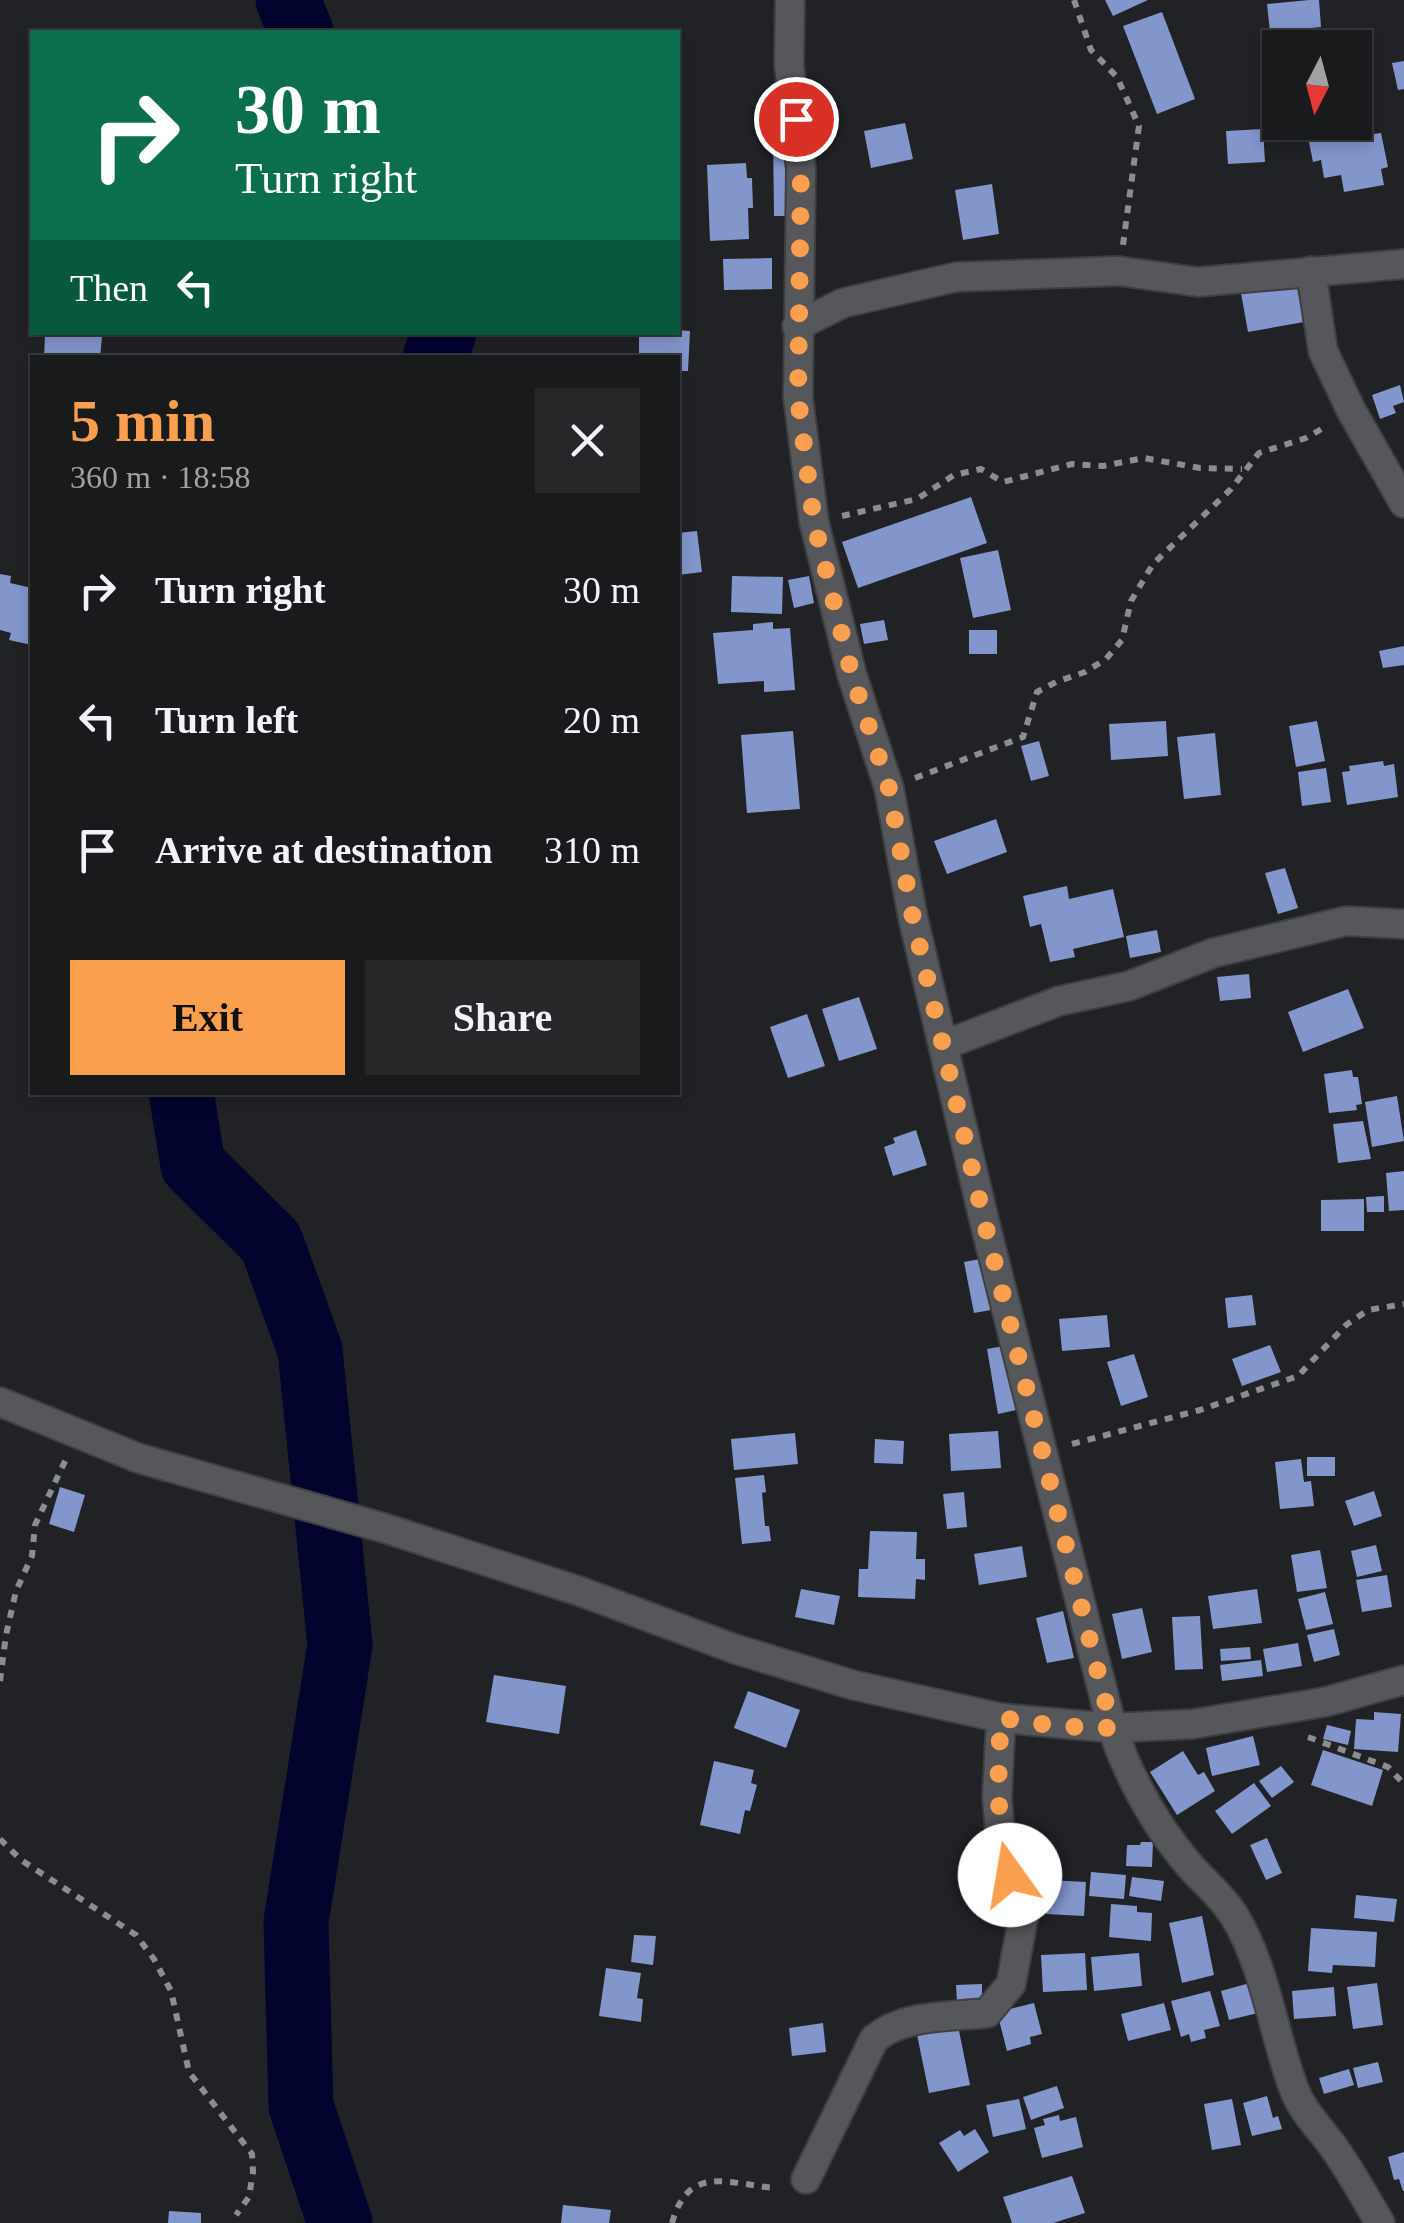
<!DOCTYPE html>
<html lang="en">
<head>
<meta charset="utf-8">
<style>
	:root { --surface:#191a1c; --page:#262729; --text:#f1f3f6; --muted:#9fa1a3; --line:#37383b; --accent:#fa9f4e }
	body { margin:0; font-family:"Times New Roman",serif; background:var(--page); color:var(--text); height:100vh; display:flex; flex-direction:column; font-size:38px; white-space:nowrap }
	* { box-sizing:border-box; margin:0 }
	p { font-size:32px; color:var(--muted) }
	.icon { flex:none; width:55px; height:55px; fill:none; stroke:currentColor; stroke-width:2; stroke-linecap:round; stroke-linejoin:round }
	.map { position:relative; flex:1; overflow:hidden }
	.panel { position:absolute; left:30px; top:355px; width:650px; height:740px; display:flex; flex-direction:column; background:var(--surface); border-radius:0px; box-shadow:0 5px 15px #0003,0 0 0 2px var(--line) }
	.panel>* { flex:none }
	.guide { position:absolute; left:30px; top:30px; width:650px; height:305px; border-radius:0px; box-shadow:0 5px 15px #0003,0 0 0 2px var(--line); background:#0b6e4f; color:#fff; overflow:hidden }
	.needle { width:65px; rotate:186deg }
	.fabs { position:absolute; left:1262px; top:30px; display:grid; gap:20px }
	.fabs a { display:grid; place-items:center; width:110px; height:110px; border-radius:0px; background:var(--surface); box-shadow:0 5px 15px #0003,0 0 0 2px var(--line); font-size:50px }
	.pin { position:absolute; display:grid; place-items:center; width:85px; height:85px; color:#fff; margin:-42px; border:5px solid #fff; border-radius:50%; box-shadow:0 2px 10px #0007 }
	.me { position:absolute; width:110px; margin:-55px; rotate:347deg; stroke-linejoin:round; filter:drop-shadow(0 0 8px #0008) }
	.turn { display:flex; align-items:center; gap:35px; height:210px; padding:0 40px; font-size:45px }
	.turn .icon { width:130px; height:130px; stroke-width:2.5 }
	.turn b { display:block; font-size:70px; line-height:85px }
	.then { display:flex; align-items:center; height:95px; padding:0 40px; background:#0003; gap:20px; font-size:38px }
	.round { display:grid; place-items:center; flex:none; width:105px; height:105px; border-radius:0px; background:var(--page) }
	.overview { display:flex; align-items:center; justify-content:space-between; height:170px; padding:0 40px }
	h1 { font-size:60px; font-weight:800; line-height:75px; color:var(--accent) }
	.cta { display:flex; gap:20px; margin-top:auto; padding:20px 40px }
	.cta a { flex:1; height:115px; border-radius:0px; background:var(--accent); color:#111; font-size:40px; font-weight:800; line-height:115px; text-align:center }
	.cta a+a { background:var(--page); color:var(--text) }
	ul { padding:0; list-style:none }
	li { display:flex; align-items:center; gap:30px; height:130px; padding:0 40px }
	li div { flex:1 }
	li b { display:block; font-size:38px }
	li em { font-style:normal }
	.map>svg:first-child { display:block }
</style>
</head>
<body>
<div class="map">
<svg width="1404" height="2223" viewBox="0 0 1404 2223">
	<rect width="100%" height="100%" fill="#212225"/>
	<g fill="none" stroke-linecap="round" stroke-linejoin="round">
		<g stroke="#03042e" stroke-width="65">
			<path d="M288,0L301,32"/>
			<path d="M435,358L444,332"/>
			<path d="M181,1092L193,1165L271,1242L310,1350L340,1645L296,1922L301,2106L340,2223"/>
		</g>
	</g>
	<g fill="#8396cc">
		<path d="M1105,0H1148L1113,16Z"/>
		<path d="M1309,0H1319L1321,27L1270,32L1267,4Z"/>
		<path d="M1162,12L1195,99L1157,114L1123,26Z"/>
		<path d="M1404,61V89L1398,90L1392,63Z"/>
		<path d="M1364,83L1374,134L1381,133L1388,167L1381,169L1384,185L1344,192L1341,175L1324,178L1321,160L1313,162L1305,122H1355V85Z"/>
		<path d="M905,123L913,159L871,168L864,131Z"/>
		<path d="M1263,129L1265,162L1228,164L1226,131Z"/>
		<path d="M773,130H790L791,216H774Z"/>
		<path d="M746,163L747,178H752L753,208H748L749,239L710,241L707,165Z"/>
		<path d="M992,184L999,234L963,240L955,190Z"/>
		<path d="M772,258V289L724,290L723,259Z"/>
		<path d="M1296,283L1304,322L1248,332L1241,293Z"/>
		<path d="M678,330L690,331L688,371H678V358H639V332Z"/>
		<path d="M45,334L102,337L100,358H44Z"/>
		<path d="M1400,385L1404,402L1393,406L1396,413L1380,419L1372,395Z"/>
		<path d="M971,497L987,543L858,588L842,542Z"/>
		<path d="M697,531L702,572L678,575V533Z"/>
		<path d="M998,550L1011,610L973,618L960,558Z"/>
		<path d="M0,574L11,576L10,583L32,588V645L9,640L11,633L0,630Z"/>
		<path d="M732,576L783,577L782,614L731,612Z"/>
		<path d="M809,576L814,603L794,608L788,580Z"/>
		<path d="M884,620L888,640L864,644L860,624Z"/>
		<path d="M773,622V629L790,628L795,690L764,692V681L718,684L713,633L753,630V624Z"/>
		<rect x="969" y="630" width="28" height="24"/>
		<path d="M1404,646V665L1383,668L1379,651Z"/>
		<path d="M1166,721L1168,756L1111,760L1109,724Z"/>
		<path d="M1317,721L1325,761L1296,767L1289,726Z"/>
		<path d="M793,731L800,809L747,813L741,735Z"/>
		<path d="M1215,733L1221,795L1184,799L1177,737Z"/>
		<path d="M1039,741L1049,776L1031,781L1021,746Z"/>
		<path d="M1383,761L1384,766L1394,764L1398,797L1347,805L1342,772L1350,771L1349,766Z"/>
		<path d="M1326,768L1331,802L1302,806L1298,772Z"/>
		<path d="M996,819L1007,852L947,874L934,841Z"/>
		<path d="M1285,868L1298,908L1278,914L1265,873Z"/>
		<path d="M1067,886L1069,899L1113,889L1124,937L1073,949L1075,957L1050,962L1041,924L1030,927L1023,896Z"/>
		<path d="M1157,930L1161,952L1130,958L1126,936Z"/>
		<path d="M1249,974L1251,998L1220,1001L1217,977Z"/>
		<path d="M1348,989L1364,1028L1303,1052L1288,1012Z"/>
		<path d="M859,997L877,1049L839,1061L822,1009Z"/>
		<path d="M807,1014L825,1066L788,1078L770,1027Z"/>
		<path d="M1352,1070L1353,1077H1358L1362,1104L1356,1105L1357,1110L1329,1113L1324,1074Z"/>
		<path d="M1397,1096L1404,1141L1372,1147L1365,1102Z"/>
		<path d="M1363,1121L1371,1159L1338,1163L1333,1124Z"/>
		<path d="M916,1130L927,1165L893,1176L884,1147L895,1143L893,1138Z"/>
		<path d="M1404,1171V1210L1389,1211L1386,1173Z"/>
		<path d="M1384,1196V1212H1367L1366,1197Z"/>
		<path d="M1364,1199V1231H1321V1200Z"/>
		<path d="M980,1259L991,1310L974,1313L964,1262Z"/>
		<path d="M1252,1295L1256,1325L1228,1328L1225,1298Z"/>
		<path d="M1107,1315L1110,1347L1062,1351L1059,1319Z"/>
		<path d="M1270,1345L1281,1372L1242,1386L1232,1359Z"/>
		<path d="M1004,1346L1016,1410L998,1414L987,1349Z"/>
		<path d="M1134,1354L1148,1397L1121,1406L1107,1362Z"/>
		<path d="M998,1431L1001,1468L951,1471L949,1434Z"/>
		<path d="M795,1433L798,1464L734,1470L731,1439Z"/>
		<path d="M875,1439L904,1441L903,1464L874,1463Z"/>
		<rect x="1307" y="1457" width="28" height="19"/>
		<path d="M1301,1459L1304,1482L1311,1481L1314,1506L1280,1509L1275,1462Z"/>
		<path d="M764,1475L766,1492L762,1493L765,1526H769L771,1541L742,1544L735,1478Z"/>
		<path d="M60,1487L85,1495L74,1532L49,1524Z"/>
		<path d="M1374,1491L1382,1516L1354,1526L1345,1501Z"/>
		<path d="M964,1492L967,1527L947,1529L943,1494Z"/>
		<path d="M870,1531L917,1532L916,1559H925V1580L916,1579L915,1599L858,1597L859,1569H868Z"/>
		<path d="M1376,1545L1382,1571L1357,1577L1351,1551Z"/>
		<path d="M1022,1546L1027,1577L979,1585L974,1554Z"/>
		<path d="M1320,1550L1327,1588L1297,1592L1291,1555Z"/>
		<path d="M1387,1575L1392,1607L1362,1612L1356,1580Z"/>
		<path d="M801,1589L840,1596L834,1625L795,1617Z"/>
		<path d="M1257,1589L1262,1623L1213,1629L1208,1596Z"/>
		<path d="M1325,1592L1333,1624L1306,1630L1298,1599Z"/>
		<path d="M1142,1608L1152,1652L1122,1659L1112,1614Z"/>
		<path d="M1063,1611L1074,1658L1047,1663L1036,1618Z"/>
		<path d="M1200,1616L1203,1669L1175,1670L1172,1617Z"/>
		<path d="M1334,1629L1340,1655L1314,1662L1307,1635Z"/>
		<path d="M1298,1643L1302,1666L1267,1672L1263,1649Z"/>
		<path d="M1250,1647L1251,1659L1221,1661L1220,1649Z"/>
		<path d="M1261,1660L1263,1676L1222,1681L1220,1665Z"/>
		<path d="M494,1675L566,1686L559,1734L486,1722Z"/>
		<path d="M748,1691L800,1710L786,1748L734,1728Z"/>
		<path d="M1374,1712L1401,1714L1398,1752L1354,1749L1356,1719L1374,1720Z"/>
		<path d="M1327,1725L1351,1731L1348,1745L1323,1739Z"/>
		<path d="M1253,1736L1260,1765L1212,1776L1206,1748Z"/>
		<path d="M1323,1750L1383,1770L1372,1806L1311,1785Z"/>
		<path d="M1183,1751L1198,1775L1204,1772L1215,1791L1177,1815L1150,1772Z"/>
		<path d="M714,1761L754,1770L751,1783L757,1785L750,1811L745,1810L740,1834L700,1825Z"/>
		<path d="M1281,1766L1294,1782L1272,1798L1259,1781Z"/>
		<path d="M1254,1783L1271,1806L1232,1834L1215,1811Z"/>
		<path d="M1267,1838L1282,1873L1266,1880L1250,1845Z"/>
		<path d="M1141,1842H1153L1152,1867L1126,1866L1127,1845H1140Z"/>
		<path d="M1091,1872L1126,1875L1124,1899L1089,1896Z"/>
		<path d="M1132,1877L1164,1881L1161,1901L1129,1896Z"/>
		<path d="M1048,1880L1086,1882L1084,1916L1046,1914Z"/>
		<path d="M1356,1895L1397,1899L1394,1922L1354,1918Z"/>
		<path d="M1111,1904L1137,1906V1912L1152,1913L1151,1941L1109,1937Z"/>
		<path d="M1202,1916L1214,1975L1182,1983L1169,1923Z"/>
		<path d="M1311,1928L1377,1932L1375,1967L1333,1965L1332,1973L1308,1971Z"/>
		<path d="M634,1935L656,1936L653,1965L631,1962Z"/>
		<path d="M1085,1953L1087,1990L1043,1992L1041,1955Z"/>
		<path d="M1139,1953L1142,1986L1094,1991L1091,1957Z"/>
		<path d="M606,1968L641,1973L637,1998L643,1999L641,2022L599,2016Z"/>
		<path d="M1250,1983L1258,2013L1229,2020L1221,1991Z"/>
		<path d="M1377,1983L1383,2025L1353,2029L1347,1987Z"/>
		<path d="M982,1984V2002H957L956,1985Z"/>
		<path d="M1334,1987L1336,2016L1294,2019L1292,1991Z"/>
		<path d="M1210,1991L1220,2026L1204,2030L1206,2038L1191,2042L1189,2034L1181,2037L1171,2001Z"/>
		<path d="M1034,2003L1042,2034L1030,2037L1031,2044L1007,2051L997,2012Z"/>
		<path d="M1164,2003L1171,2030L1128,2041L1121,2014Z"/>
		<path d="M957,2021L970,2085L929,2093L916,2030Z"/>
		<path d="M823,2023L826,2052L792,2056L789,2028Z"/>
		<path d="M1378,2062L1383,2082L1358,2088L1353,2068Z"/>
		<path d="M1349,2069L1354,2085L1324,2094L1319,2078Z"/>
		<path d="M1057,2086L1064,2108L1031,2120L1023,2097Z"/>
		<path d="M1267,2096L1273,2118L1278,2116L1282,2129L1252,2136L1243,2103Z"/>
		<path d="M1019,2099L1026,2129L993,2137L986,2105Z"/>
		<path d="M1232,2099L1241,2145L1212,2150L1204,2104Z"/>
		<path d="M1059,2115L1060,2121L1076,2117L1083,2147L1042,2158L1034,2128L1045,2125L1043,2119Z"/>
		<path d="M975,2129L989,2152L958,2172L939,2143L960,2130L964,2136Z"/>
		<path d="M1404,2152V2191H1403L1399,2179L1394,2180L1388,2157Z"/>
		<path d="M1072,2176L1085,2213L1053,2223H1012L1003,2197Z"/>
		<path d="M563,2205L611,2210L609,2223H561Z"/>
		<path d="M169,2211L201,2213V2223H168Z"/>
	</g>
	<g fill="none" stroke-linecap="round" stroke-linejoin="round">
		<g stroke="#3e3f41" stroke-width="32">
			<g id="minor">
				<path d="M790,0L789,65L801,169L798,397L814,522L852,675L889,788L913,918L985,1224L1112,1728C1130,1780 1154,1824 1190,1866C1205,1883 1222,1896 1235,1917C1266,1969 1273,2033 1294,2089C1302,2111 1319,2127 1332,2145C1350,2170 1365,2197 1380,2223"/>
				<path d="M1311,271L1323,351L1351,410L1404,503"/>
				<path d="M797,326L843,303L956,277L1119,271L1198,282L1404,264"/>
				<path d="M944,1045L1059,1001L1129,986L1213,953L1346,921L1404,924"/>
				<path d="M806,2179L874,2039C904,2014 949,2017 987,2013L1011,1984L1025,1908L1001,1844L997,1797L1001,1718"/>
			</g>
		</g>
		<g stroke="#3e3f41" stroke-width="32">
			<path id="tertiary" d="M0,1402L138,1458L384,1528L579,1591L735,1649L853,1685L1001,1718L1112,1728L1193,1724L1325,1702L1404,1680"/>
		</g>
		<g stroke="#8c8d8f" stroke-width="6" stroke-dasharray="8 8" stroke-linecap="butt">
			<path d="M1074,0L1091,50L1117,77L1139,126L1123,245"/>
			<path d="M842,516L917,499L954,475L981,469L1003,482L1072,464L1103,466L1144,458L1200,468L1242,469"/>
			<path d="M915,778L1023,737L1037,692L1056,682L1085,672L1106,659L1122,640L1131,601L1153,564L1231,489L1259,453L1306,438L1325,427"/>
			<path d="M1072,1444L1200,1410L1298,1376L1346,1325L1368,1310L1404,1304"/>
			<path d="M0,1681L6,1635L16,1591L32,1556L35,1525L66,1459"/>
			<path d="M1308,1737L1388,1767L1404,1784"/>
			<path d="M0,1839L21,1860L136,1935L154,1959L171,1991L189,2072L252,2154L253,2172L249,2197L236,2215"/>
			<path d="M672,2223C689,2162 730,2185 777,2188"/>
		</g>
		<use href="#minor" stroke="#56575a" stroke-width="28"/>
		<use href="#tertiary" stroke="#56575a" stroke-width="28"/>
	</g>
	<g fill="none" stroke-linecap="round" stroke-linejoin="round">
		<path stroke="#fa9f4e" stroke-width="18" stroke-dasharray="0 32.4" d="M796,119L801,168L798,398L814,522L852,675L889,788L913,918L985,1224L1112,1728L1057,1726L1001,1718C998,1772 995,1822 1010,1875"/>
	</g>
</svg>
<div class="fabs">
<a><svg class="needle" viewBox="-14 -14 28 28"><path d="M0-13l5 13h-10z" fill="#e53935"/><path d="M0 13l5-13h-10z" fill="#9fa1a3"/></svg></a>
</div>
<div class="pin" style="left:796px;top:119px;background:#d93025"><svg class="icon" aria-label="arrive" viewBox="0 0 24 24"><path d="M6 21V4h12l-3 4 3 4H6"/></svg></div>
<svg class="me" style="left:1010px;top:1875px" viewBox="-20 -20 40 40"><circle r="19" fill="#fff"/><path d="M0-13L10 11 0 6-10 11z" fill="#fa9f4e"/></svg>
<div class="guide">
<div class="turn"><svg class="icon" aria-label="right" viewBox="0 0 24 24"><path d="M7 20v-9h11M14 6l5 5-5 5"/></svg><div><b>30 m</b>Turn right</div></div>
<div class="then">Then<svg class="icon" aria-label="left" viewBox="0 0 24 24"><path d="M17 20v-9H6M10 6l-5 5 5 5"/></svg></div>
</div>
<section class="panel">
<div class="overview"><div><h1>5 min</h1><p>360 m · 18:58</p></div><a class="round"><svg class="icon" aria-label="close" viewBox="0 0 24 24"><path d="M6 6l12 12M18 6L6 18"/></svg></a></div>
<ul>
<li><svg class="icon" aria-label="right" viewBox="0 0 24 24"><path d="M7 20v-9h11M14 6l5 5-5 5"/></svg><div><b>Turn right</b></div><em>30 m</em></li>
<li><svg class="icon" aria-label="left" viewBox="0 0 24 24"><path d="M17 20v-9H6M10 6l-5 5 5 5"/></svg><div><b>Turn left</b></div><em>20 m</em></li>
<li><svg class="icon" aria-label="arrive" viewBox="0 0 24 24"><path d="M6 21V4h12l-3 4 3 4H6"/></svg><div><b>Arrive at destination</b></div><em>310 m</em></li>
</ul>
<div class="cta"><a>Exit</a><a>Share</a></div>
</section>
</div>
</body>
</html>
